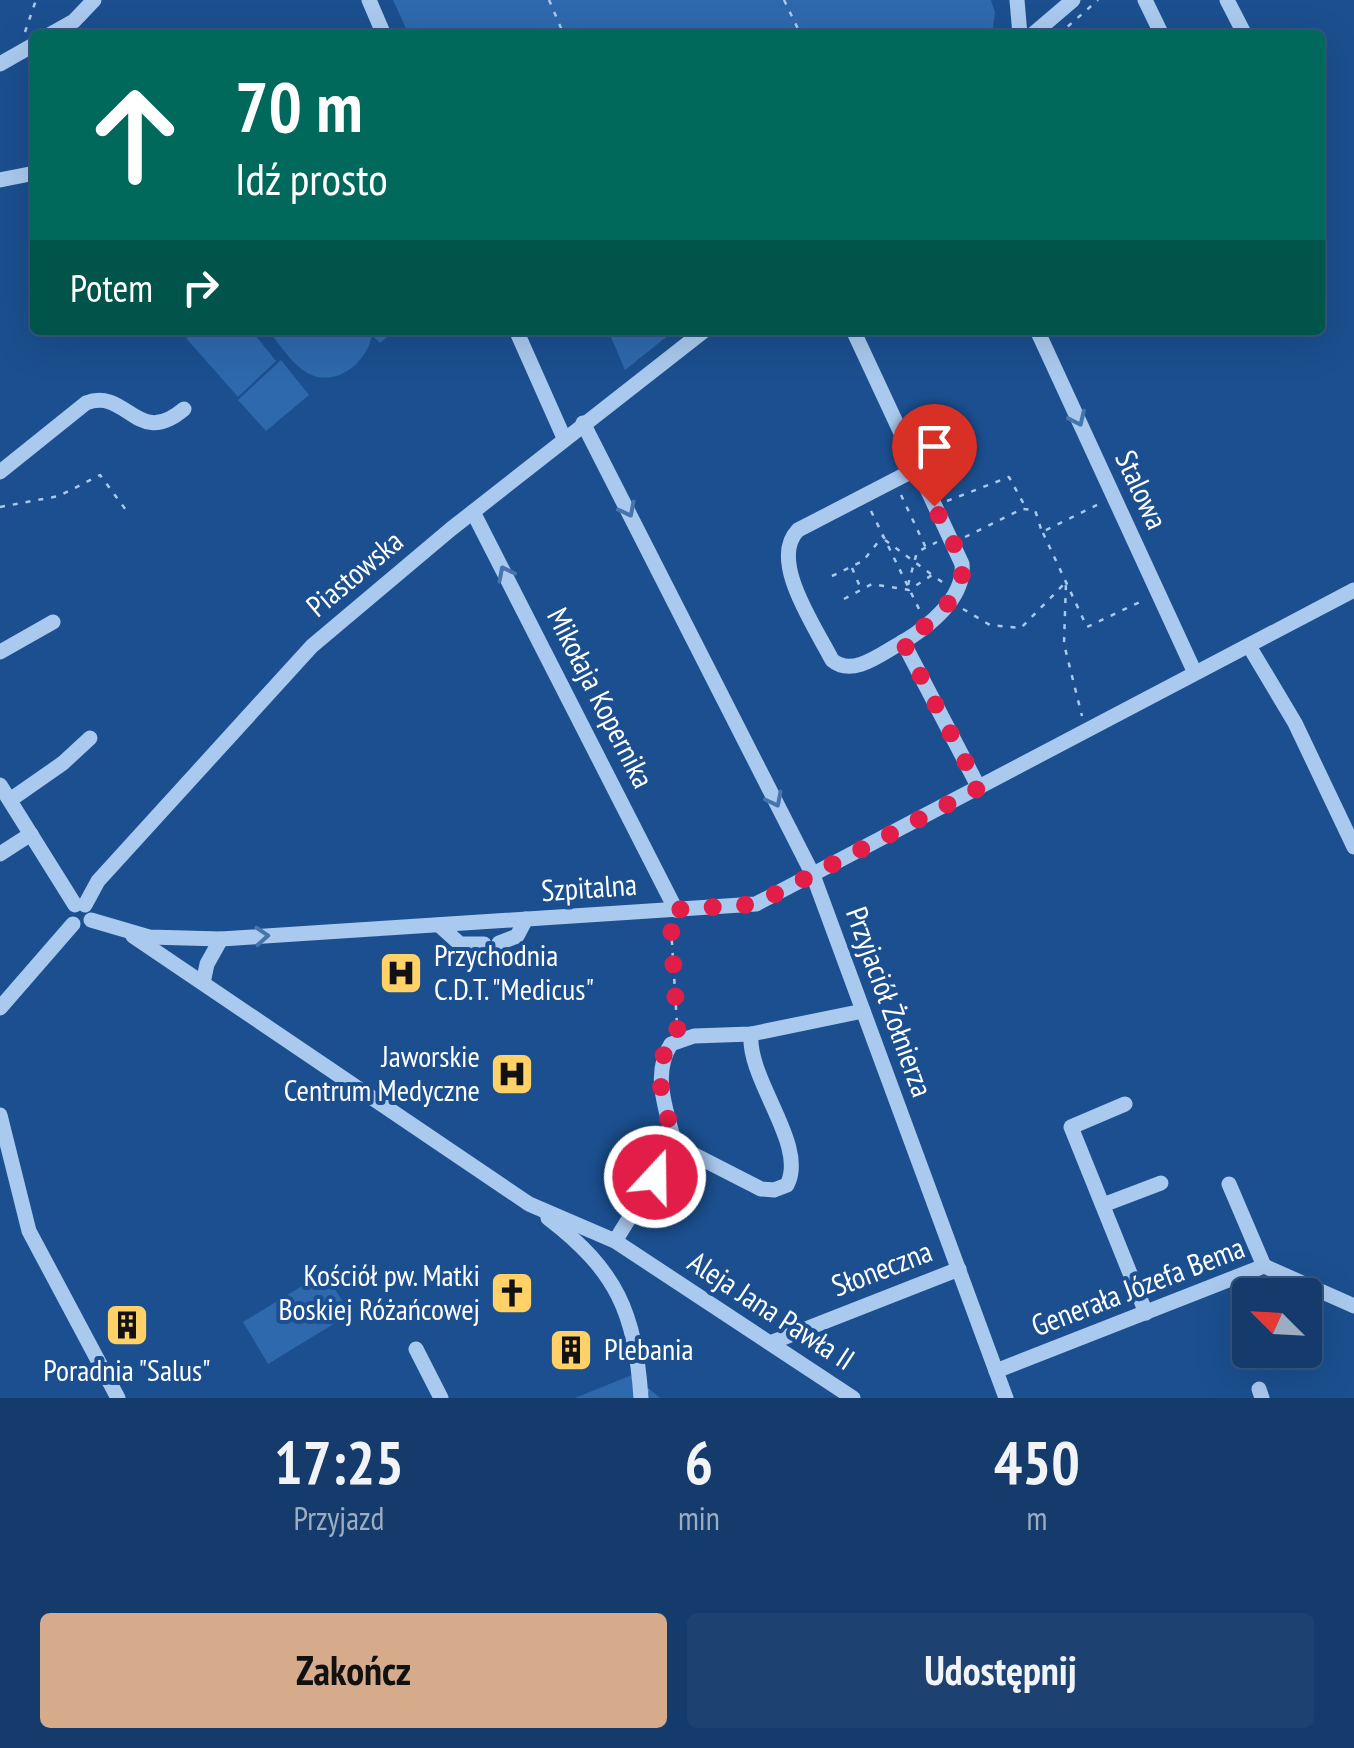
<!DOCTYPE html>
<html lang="pl">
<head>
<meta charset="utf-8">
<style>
	:root { --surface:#143b6b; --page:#1d4271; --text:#f1f3f6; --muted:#9dadc1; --line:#33557e; --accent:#d6ab8b }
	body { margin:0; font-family:"PT Sans Narrow",sans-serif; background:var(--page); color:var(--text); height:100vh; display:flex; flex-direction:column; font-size:38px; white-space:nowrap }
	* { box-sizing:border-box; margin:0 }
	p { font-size:32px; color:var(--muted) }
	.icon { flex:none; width:55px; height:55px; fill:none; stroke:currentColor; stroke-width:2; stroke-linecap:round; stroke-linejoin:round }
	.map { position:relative; height:1398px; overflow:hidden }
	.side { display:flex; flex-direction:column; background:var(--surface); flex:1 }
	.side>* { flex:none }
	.hud { position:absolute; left:30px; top:30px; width:1295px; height:305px; border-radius:10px; box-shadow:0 10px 40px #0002,0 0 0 2px var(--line); background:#00695c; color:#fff; overflow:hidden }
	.needle { width:65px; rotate:294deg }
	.controls { position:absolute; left:1232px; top:1278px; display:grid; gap:20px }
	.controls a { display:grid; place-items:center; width:90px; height:90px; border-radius:10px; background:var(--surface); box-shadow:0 10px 40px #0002,0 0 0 2px var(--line); font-size:50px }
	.pin { position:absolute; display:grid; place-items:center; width:85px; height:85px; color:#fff; margin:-102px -42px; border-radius:50% 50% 50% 0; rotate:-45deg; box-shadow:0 0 10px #0007 }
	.pin .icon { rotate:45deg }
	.me { position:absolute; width:110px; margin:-55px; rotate:21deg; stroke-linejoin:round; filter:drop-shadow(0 0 8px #0008) }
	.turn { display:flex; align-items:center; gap:35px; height:210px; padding:0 40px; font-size:45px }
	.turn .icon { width:130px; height:130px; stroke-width:2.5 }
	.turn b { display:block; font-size:70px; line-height:85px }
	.then { display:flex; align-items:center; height:95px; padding:0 40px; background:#0003; gap:20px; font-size:38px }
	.eta { display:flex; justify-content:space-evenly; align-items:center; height:170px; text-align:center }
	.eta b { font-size:60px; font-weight:700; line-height:70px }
	.cta { display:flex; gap:20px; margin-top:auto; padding:20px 40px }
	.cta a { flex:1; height:115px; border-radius:10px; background:var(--accent); color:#111; font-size:40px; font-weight:700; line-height:115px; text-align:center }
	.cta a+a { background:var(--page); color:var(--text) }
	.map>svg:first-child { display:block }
</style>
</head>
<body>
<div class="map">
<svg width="1354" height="1398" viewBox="0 0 1354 1398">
	<defs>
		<pattern id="grass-tufts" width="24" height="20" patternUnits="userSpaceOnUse" patternTransform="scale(2.5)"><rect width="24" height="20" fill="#2e69ad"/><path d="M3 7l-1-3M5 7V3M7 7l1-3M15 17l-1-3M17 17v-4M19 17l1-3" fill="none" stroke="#4d80b9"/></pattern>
	</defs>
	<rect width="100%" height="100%" fill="#1b4f8f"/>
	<path fill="url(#grass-tufts)" d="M632,1375L660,1398H575Z"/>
	<g fill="#2e69ad">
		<path d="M393,0H991L995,12L992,35H409Z"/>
		<path d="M197,330H251L276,361L238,397L186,338Z"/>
		<path d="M268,330H392L393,332L380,343L372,335C366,367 328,393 299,367C287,357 278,342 268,330Z"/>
		<path d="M608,330H675L625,370Z"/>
		<path d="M281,360L309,395L266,431L238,400Z"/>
		<path d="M325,1272L350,1314L268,1364L243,1322Z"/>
	</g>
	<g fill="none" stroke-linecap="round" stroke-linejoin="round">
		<g stroke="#a9c9ee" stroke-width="2.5" stroke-dasharray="5 8" stroke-linecap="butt">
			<path d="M549,0L564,35"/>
			<path d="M784,0L801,35"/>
			<path d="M25,32L36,0"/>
			<path d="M1058,35L1098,0"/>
			<path d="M901,495L926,548"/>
			<path d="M947,501L1009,477L1026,508"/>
			<path d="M0,507L59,496L100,475L129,514"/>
			<path d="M871,511L920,611"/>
			<path d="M1043,533L1087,627L1144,600"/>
			<path d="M965,537L1022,509L1035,510L1042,532L1099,504"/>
			<path d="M885,540L931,574"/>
			<path d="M852,568L861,589"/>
			<path d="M832,576L863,561L883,536"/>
			<path d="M908,585L917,552L937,542"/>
			<path d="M844,599L872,584L909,590L932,575L945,584"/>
			<path d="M963,609L990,625L1021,628L1066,582L1064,644L1082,716"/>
			<path d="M671,927L677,1024"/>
		</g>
		<g stroke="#a9c9ee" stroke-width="15">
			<path d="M369,0L384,35"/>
			<path d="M1017,0L1020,35"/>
			<path d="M1145,0L1162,35"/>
			<path d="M1227,0L1245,35"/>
			<path d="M49,35L74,21L94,0"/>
			<path d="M1032,35L1073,0"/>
			<path d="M0,64L35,44"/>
			<path d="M0,180L35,173"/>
			<path d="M516,330L564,438"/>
			<path d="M853,330L962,564C965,598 929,626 903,642L979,788"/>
			<path d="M1037,330L1195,673"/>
			<path d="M583,423L813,875L1006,1398"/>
			<path d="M0,472L86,403C127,387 137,449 184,409"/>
			<path d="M473,512L676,910"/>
			<path d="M904,641C882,653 853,678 832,660C816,628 768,560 798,530L916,469"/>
			<path d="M1249,646L1295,723L1354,847"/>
			<path d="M0,652L53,622"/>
			<path d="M0,785L75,905"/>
			<path d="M10,800L63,763L90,738"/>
			<path d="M0,854L31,834"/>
			<path d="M85,905L98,881L312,646L451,529L705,330"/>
			<path d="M91,920L149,937L221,939L756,904L1354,590"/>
			<path d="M439,925L460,944H484"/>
			<path d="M133,936L529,1204L615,1241L853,1398"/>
			<path d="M499,943L517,936L526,919"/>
			<path d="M203,983L207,964L221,939"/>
			<path d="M0,1008L73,924"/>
			<path d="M1125,1104L1071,1127L1146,1313"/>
			<path d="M0,1115L29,1231L118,1398"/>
			<path d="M675,1145L761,1189L774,1190L787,1185C808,1145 747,1080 751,1034"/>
			<path d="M1229,1184L1264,1266"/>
			<path d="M1103,1205L1161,1183"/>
			<path d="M548,1218C617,1271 635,1312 641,1398"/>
			<path d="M615,1241L675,1145C667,1111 651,1075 671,1044L694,1036L751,1034L863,1011"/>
			<path d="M770,1343L959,1269"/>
			<path d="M416,1349L441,1398"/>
			<path d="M996,1371L1264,1266L1354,1306"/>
			<path d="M1259,1389L1262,1398"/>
		</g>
	</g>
	<defs><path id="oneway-chevron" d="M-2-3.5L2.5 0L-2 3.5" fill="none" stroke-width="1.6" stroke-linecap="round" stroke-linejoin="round" transform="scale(2.5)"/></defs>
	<g stroke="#4674ac">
		<use href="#oneway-chevron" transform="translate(1078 419) rotate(65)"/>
		<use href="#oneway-chevron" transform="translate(628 510) rotate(63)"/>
		<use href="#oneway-chevron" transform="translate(505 573) rotate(-117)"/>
		<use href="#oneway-chevron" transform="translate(775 800) rotate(63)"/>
		<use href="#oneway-chevron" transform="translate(262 936) rotate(-4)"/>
	</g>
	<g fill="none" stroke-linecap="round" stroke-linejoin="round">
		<path stroke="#e11d48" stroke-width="18" stroke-dasharray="0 32.4" d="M655,1177L675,1144C669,1116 643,1058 678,1040L670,910L756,904L979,788L903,642C925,628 970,593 961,563C956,544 943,524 934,506"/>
	</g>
	<defs>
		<g id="hospital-square" transform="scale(2.25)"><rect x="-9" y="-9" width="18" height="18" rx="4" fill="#ffd166" stroke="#1b4f8f"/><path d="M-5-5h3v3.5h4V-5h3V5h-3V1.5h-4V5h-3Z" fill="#111"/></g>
		<g id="church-square" transform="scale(2.25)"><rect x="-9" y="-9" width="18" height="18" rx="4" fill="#ffd166" stroke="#1b4f8f"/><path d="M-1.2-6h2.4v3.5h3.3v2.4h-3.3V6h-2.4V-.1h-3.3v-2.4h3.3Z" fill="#111"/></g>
		<g id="building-square" transform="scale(2.25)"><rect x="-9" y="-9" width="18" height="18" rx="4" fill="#ffd166" stroke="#1b4f8f"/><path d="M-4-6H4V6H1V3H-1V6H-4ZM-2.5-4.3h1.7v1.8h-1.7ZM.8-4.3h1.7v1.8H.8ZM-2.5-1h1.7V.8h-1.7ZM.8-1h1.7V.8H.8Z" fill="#111"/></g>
	</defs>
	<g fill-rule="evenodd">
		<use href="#hospital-square" x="401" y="973"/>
		<use href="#hospital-square" x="512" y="1074"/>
		<use href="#church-square" x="512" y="1293"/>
		<use href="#building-square" x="127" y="1325"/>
		<use href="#building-square" x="571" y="1350"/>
	</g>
	<g text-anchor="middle" stroke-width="8" stroke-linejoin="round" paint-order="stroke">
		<g font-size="30" fill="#fff" stroke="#1b4f8f">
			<text transform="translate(1141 490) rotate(65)" y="10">Stalowa</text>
			<text transform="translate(355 574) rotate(-40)" y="10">Piastowska</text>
			<text transform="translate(600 698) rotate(63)" y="10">Mikołaja Kopernika</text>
			<text transform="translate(589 888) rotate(-4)" y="10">Szpitalna</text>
			<text transform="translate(889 1002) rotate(70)" y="10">Przyjaciół Żołnierza</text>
			<text transform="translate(882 1269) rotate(-21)" y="10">Słoneczna</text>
			<text transform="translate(1138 1287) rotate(-21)" y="10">Generała Józefa Bema</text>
			<text transform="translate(771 1311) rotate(33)" y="10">Aleja Jana Pawła II</text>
		</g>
		<g font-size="30" fill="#fff" stroke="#1b4f8f" text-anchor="start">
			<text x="434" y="966">Przychodnia<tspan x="434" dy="34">C.D.T. "Medicus"</tspan></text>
			<text x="480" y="1067" text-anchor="end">Jaworskie<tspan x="480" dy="34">Centrum Medyczne</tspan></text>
			<text x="480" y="1286" text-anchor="end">Kościół pw. Matki<tspan x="480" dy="34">Boskiej Różańcowej</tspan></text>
			<text x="604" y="1360">Plebania</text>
			<text x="127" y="1381" text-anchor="middle">Poradnia "Salus"</text>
		</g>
	</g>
</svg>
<div class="controls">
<a><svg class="needle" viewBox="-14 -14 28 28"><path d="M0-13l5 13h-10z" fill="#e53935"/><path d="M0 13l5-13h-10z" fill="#9dadc1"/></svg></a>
</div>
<div class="pin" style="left:934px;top:506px;background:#d93025"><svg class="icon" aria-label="arrive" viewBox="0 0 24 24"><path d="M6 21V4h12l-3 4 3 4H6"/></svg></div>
<svg class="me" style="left:655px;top:1177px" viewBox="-20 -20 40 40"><circle r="17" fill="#e11d48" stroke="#fff" stroke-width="3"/><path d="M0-11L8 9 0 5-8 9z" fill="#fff"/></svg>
<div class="hud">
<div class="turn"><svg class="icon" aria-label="ahead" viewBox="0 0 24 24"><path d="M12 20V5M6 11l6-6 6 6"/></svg><div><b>70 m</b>Idź prosto</div></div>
<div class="then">Potem<svg class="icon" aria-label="right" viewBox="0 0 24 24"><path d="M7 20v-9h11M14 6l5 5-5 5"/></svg></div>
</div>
</div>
<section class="side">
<div class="eta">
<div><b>17:25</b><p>Przyjazd</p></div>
<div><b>6</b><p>min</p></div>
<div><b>450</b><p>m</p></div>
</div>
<div class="cta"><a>Zakończ</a><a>Udostępnij</a></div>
</section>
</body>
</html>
